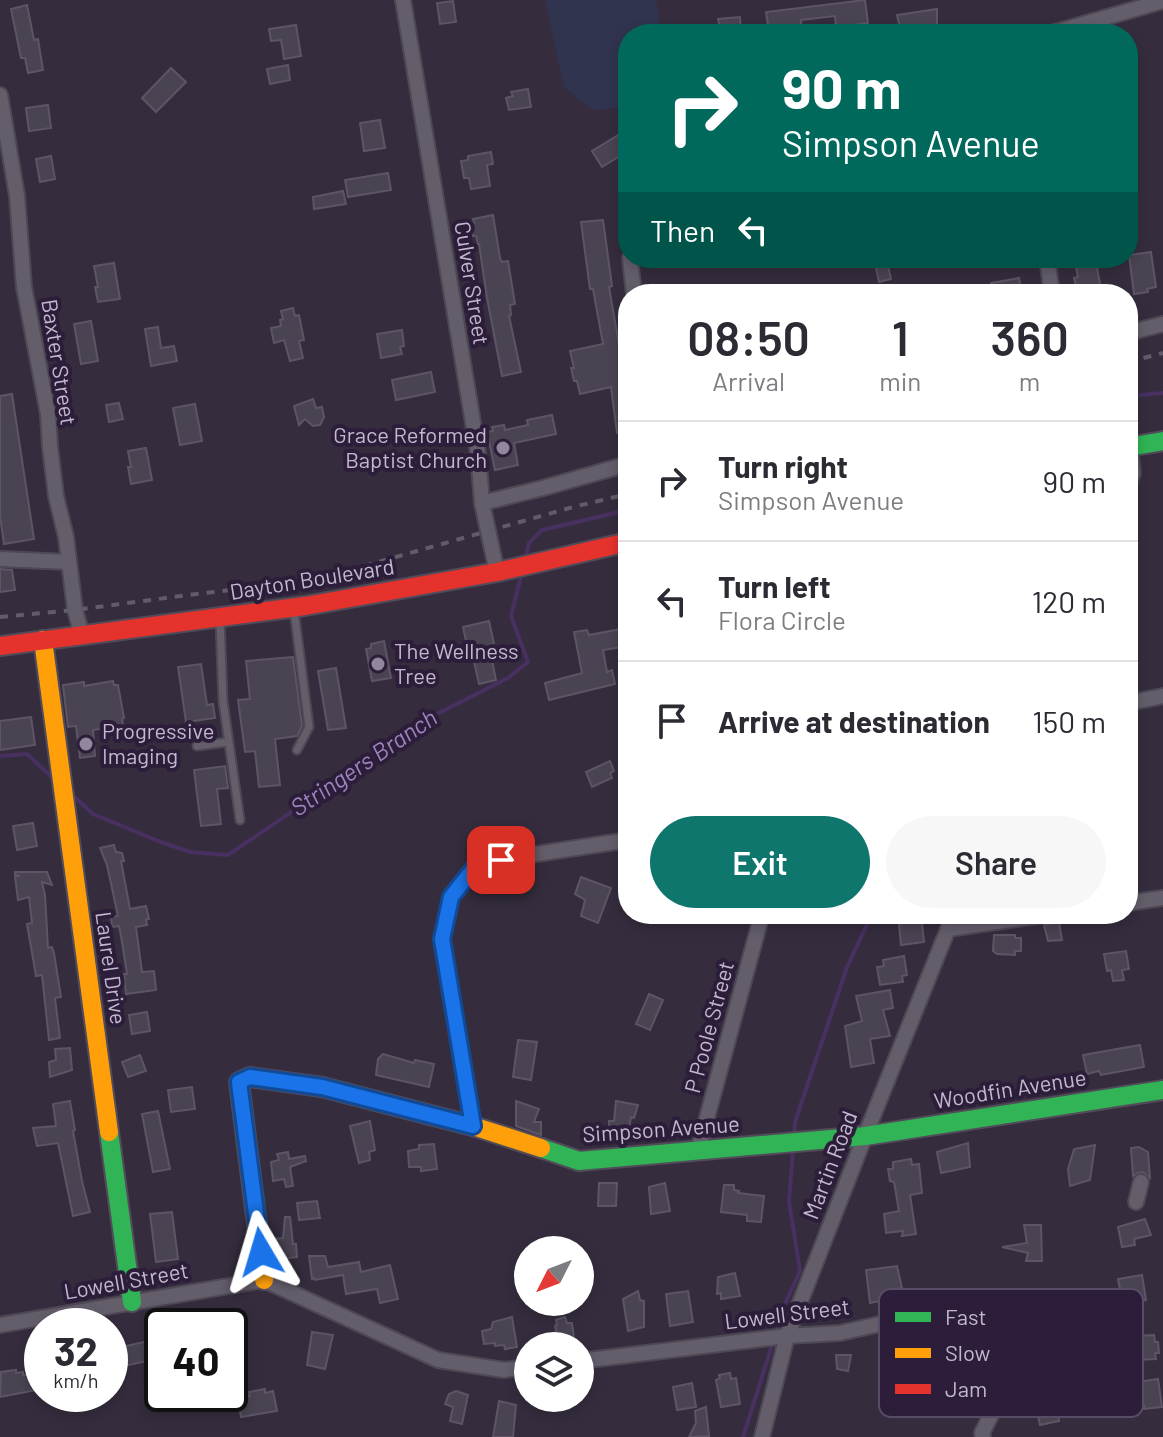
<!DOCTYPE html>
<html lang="en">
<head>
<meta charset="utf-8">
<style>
	:root { --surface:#fff; --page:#f7f7f7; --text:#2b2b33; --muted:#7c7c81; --line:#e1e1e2; --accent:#0f766e }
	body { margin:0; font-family:Barlow,sans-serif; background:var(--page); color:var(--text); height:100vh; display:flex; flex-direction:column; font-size:30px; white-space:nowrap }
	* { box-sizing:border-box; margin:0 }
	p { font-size:26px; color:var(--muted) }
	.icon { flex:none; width:44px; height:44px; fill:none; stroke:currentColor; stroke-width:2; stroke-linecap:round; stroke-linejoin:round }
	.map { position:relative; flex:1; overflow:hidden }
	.panel { position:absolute; left:618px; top:284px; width:520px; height:640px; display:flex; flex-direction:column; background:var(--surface); border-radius:32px; box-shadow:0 4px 12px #0003 }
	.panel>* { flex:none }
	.guide { position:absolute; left:618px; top:24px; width:520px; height:244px; border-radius:32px; box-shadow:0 4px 12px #0003; background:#00695c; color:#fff; overflow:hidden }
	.needle { width:52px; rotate:228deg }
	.fabs { position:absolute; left:514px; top:1236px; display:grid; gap:16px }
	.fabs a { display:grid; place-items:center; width:80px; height:80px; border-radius:50%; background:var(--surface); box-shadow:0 4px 12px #0003; font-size:40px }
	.speed { position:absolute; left:24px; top:1308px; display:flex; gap:16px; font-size:40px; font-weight:700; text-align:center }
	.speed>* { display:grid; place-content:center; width:104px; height:104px; border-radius:50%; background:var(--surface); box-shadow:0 4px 12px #0003; line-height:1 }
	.speed small { font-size:20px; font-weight:400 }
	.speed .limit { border:4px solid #111; border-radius:12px; background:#fff; color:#111 }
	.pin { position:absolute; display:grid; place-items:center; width:68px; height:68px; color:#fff; margin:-34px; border-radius:16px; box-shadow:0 4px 12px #0006 }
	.me { position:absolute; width:88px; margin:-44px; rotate:353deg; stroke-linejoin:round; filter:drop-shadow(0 0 6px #0008) }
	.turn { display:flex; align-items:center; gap:28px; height:168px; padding:0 32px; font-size:36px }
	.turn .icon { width:104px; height:104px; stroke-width:2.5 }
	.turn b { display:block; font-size:56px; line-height:68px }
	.then { display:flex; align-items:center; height:76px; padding:0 32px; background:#0003; gap:16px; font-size:30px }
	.eta { display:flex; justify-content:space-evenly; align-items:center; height:136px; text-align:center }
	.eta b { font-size:48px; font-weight:600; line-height:56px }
	.cta { display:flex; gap:16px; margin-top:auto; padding:16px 32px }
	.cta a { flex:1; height:92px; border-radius:48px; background:var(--accent); color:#fff; font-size:32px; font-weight:600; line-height:92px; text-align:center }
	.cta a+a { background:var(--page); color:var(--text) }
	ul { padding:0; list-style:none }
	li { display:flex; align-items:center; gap:24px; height:120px; padding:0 32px; border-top:2px solid var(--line) }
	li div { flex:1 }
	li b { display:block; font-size:30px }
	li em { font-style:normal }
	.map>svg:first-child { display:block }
</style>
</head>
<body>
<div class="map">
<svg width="1163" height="1437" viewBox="0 0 1163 1437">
	<rect width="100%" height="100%" fill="#352d3e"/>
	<path fill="#31344f" d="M545,0H656L661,34H628V107L593,110L564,87Z"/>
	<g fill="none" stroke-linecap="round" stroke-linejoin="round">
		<g stroke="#483061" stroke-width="4">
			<path d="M1128,396L1163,393"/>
			<path d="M525,560L529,543L542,530L628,510"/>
			<path d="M0,756L27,754L55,780"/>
			<path d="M71,794L93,814L158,841L190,852L228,855L433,716L508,678L528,662L511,616L522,572"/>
			<path d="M794,1137L795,1122L847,967L872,914"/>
			<path d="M743,1437L785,1304L800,1271L789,1201L793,1150"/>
		</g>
	</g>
	<g fill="#4a4452" stroke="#5d5565" stroke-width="2">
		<path d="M865,0L868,23L836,27L835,16L801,20V25L795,26V30L778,33L777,30L769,32L766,12Z"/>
		<path d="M453,1L456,22L440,24L437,3Z"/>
		<path d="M27,5L34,40L38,39L43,70L28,73L25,58H21L11,9Z"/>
		<path d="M937,9V29L911,33L901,32L897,15Z"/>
		<path d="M740,17L741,34H721L718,19Z"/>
		<path d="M296,25L301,56L284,59L281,40L271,41L269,29Z"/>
		<path d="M288,65L290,80L270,84L267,69Z"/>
		<path d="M171,68L186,82L156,112L142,98Z"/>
		<path d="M528,89L531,107L509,110L506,98L513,96L511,92Z"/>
		<path d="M48,105L51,128L29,131L26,108Z"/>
		<path d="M380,120L385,148L364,151L360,123Z"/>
		<path d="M628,129V151L602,167L592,151Z"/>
		<path d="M491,152L493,164L487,165L490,186L471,189L469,178H464L461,161L468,160V156Z"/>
		<path d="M51,156L55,179L40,182L36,159Z"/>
		<path d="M388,173L391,190L348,197L345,180Z"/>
		<path d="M343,191L346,204L314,209L313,197Z"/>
		<path d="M493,215L500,258L502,262L508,261L515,304L510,305L511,315L509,316L521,372L502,376L487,298L479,244H478L476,236H473L471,224L474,223L473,219Z"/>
		<path d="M603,220L612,286L609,287L628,396V431L617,433L611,387L580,394L577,381H574L571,368H574L570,351L603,344L593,289H590L581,222Z"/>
		<path d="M1151,252L1156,287L1147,289L1148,292L1134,294L1129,255Z"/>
		<path d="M874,258H886L891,279L879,282Z"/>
		<path d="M114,263L120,299L98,302L95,287H98L94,266Z"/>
		<path d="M1096,263L1102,294H1078L1074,278L1078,277L1076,267Z"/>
		<path d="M1019,278L1022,294H993L991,283Z"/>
		<path d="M293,308L295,316L299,315L304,340L299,341L303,358L290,361L284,340L274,343L271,328L281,326L280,320L283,319L281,311Z"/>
		<path d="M91,321L98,361L81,364L74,324Z"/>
		<path d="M158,327L161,348L174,346L177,361L151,366L145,329Z"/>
		<path d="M402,330L404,346L400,347L402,354L381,358L377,334Z"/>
		<path d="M431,372L435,392L396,400L392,380Z"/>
		<path d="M12,394L34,539L4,544L0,516V396Z"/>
		<path d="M313,399L316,408L322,407L324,417L320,425L313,426L305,419L299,425L294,406Z"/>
		<path d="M119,403L123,419L109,422L106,405Z"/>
		<path d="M195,404L202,441L180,445L173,408Z"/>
		<path d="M552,415L556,434L514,443L518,465L495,470L487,432L493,431L492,427L504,425L505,430L528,425L527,420Z"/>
		<path d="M146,448L152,480L131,484L128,467H131L128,451Z"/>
		<path d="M0,569L12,570L15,590L0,592Z"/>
		<path d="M489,621L494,644L489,645L496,680L479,684L471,648L468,650L463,627Z"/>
		<path d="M621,629L623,647L603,650L607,672L612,670L615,684L549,700L545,683L582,673L574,632L587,630L589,635Z"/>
		<path d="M384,641L391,678L372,681L366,649L371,648V644Z"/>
		<path d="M293,657L302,726L297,736L275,739L280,785L259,787L255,751L245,752L238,700L250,699L246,661Z"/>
		<path d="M201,664L207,705L213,704L215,718L186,722L178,667Z"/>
		<path d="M336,668L346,728L328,730L318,671Z"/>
		<path d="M113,681L114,685H118L124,718L122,719L123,725L93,730L95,756L80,758L76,726L68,727L63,685L84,682V686Z"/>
		<path d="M31,717L35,745L0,750V721Z"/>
		<path d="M610,761L614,771L610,773L612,778L592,787L586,772Z"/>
		<path d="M225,766L228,788L217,789L221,824L201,826L194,770Z"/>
		<path d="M33,823L37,846L17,850L13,826Z"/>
		<path d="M114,845L116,852L122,853L124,861H121L130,909L146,906L149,919H146L147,925L136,927L142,972L154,971L156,990L126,994L124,974H127L121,936L119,926L112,927L111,917L118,916L107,865L100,848Z"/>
		<path d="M15,872H47L52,885L42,882L45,895L48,948L52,947L54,953L61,997L55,998L60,1038L49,1040L42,975L36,976L27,924L32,923L29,897L18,900L15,876H20L15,875Z"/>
		<path d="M581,877L611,888L598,923L581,916L585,900L575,894Z"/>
		<path d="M921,914L924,942L901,945L899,924L904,923L903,916Z"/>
		<path d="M1059,922L1062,940L1048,941L1044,925Z"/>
		<path d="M994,935H1015V938H1021V951H1015V955L997,954L993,951Z"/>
		<path d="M1126,951L1129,969L1122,970L1124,980L1113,981L1111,970L1107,971L1104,954Z"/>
		<path d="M904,956L907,975L902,976L903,982L880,985L877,967L884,966L883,960Z"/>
		<path d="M890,990L893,1008L883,1010L890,1036L870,1039L874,1063L851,1067L845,1026L862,1021L856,996Z"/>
		<path d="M649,994L663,1000L650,1030L636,1024Z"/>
		<path d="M147,1012L150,1031L132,1034L129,1015Z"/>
		<path d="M518,1040L537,1042L531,1080L513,1077Z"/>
		<path d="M1140,1045L1144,1067L1101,1075L1099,1071L1087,1074L1083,1055Z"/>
		<path d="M70,1048L72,1070L50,1077L49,1062L56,1060L55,1049Z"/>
		<path d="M383,1054L414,1063L415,1060L434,1064L429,1087L376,1075L378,1059Z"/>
		<path d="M140,1055L146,1071L128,1077L122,1062Z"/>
		<path d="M192,1087L195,1109L171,1112L168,1090Z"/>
		<path d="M70,1101L75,1130L73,1131L82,1181L90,1212L73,1216L58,1143L37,1146L33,1128L56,1126L53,1104Z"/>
		<path d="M516,1101L539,1109L534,1122H541V1135L516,1126Z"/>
		<path d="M616,1101L638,1105L634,1118L631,1117L628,1134L609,1131V1121H614Z"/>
		<path d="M158,1111L170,1169L153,1172L142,1114Z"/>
		<path d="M370,1121L375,1150L369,1152L370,1160L359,1163L350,1126Z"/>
		<path d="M968,1143L970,1167L941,1173L937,1152Z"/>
		<path d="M434,1144L437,1169L421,1171V1167H409L408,1151L419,1149V1145Z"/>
		<path d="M1095,1145L1090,1180L1070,1186L1068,1169L1074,1149Z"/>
		<path d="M1139,1147L1148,1152L1150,1178L1143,1172L1138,1173L1133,1176L1131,1148Z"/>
		<path d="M288,1152L289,1159L305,1156L306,1161L290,1167L293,1186L286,1187L284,1179L273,1181L271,1162L279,1160L277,1154Z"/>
		<path d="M911,1159L912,1165L919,1164L922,1193L910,1195L916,1234L902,1236L903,1231L886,1233L884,1214L899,1211L894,1182L890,1181L888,1169H893V1162Z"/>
		<path d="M599,1183H617L616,1206H598Z"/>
		<path d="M665,1183L670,1211L651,1214L649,1187Z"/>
		<path d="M724,1185H734V1190L739,1191L738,1193L764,1196L761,1222L747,1221V1215L721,1212Z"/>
		<path d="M317,1201L320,1218L299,1220L297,1203Z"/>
		<path d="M172,1212L178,1259L156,1262L150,1214Z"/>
		<path d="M285,1217H290L293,1244H296L297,1257L280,1259V1254L274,1255L273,1239L283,1238Z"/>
		<path d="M1145,1219L1151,1235L1134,1239L1135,1245L1122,1247L1118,1227Z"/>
		<path d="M1024,1225H1041L1042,1261H1026L1028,1253L1002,1247L1027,1243Z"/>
		<path d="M309,1256H325L328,1267L359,1262L361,1272L390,1265L398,1299L380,1303L377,1289L346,1294L343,1275L315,1280L314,1278L312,1279Z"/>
		<path d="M897,1266L902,1288L885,1291L889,1299L870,1303L866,1270Z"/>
		<path d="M735,1273L740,1296L721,1299V1293L717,1294L718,1277Z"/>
		<path d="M1142,1275L1146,1300L1123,1304L1118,1279Z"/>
		<path d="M638,1291L640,1300L644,1301V1327L628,1331L623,1299Z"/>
		<path d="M688,1291L693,1322L670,1326L666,1294Z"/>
		<path d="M512,1317L517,1347L505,1349L504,1345L495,1346V1343L484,1344L482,1331L491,1329L493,1322Z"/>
		<path d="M565,1317L567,1323H572L575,1346H559L555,1326L557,1325L556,1320Z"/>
		<path d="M312,1332L333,1335L325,1369L307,1365Z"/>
		<path d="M1154,1335L1155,1342H1158L1159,1353H1155L1156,1359L1136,1360L1134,1336Z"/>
		<path d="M157,1339L161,1358L110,1369V1346L121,1343L122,1347Z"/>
		<path d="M836,1355H851L848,1371L837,1369Z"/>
		<path d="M16,1370V1373L23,1372V1375L42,1374V1389L0,1397L1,1372Z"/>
		<path d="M730,1373L731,1379L736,1378L740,1404L721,1407L716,1380L720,1378L719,1375Z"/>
		<path d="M1158,1379L1162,1407L1144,1409V1406L1136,1407L1132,1383Z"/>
		<path d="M692,1383L696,1407L677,1410L673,1387Z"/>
		<path d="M265,1389V1393L273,1391L277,1411L241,1417L238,1398L250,1396L249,1392Z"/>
		<path d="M456,1391L468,1395L462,1424L450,1421L453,1407L445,1404L449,1394Z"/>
		<path d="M499,1401L516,1405L513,1437H493Z"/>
		<path d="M1057,1405L1059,1421L1040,1425L1036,1407Z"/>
		<path d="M706,1407L709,1436L689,1437L696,1423L695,1411Z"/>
	</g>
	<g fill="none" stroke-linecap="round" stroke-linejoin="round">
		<g stroke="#4e4855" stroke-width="11">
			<g id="lane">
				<path d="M294,610L309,727L297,750"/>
				<path d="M220,620L223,701L240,820"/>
				<path d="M197,746L228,742"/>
			</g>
		</g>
		<g stroke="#4e4855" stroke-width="18">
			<g id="street">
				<path d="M403,0L478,453L482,503L497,572"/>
				<path d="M1049,34L1163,1"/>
				<path d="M0,95L17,196L24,287L48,414L50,447L56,496L66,537L75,610L82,635"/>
				<path d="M630,258L634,294"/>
				<path d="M1047,258L1052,294"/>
				<path d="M1128,333L1163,324"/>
				<path d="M1128,486L1133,473L1130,446"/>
				<path d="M482,503L543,488L628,464"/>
				<path d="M0,559L69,562"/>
				<path d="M1128,703L1163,696"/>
				<path d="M1128,903L1163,898"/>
				<path d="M948,929L1051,914"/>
				<path d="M473,1126L442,939L451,897L478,863L628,840"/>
				<path d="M698,1151L762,914"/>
				<path d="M1136,1202L1141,1182"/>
				<path d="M0,1325L264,1280L438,1360L504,1370L528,1367"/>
				<path d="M580,1361L787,1336L840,1333L893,1321L1001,1310L1021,1337L1007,1383L982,1433L983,1437"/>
				<path d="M762,1437L787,1336L865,1136L954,914"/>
			</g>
		</g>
		<g stroke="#524b5a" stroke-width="22">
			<g id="fast">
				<path d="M1128,447L1163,441"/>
				<path d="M109,1132L132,1302"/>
				<path d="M541,1148L579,1161L865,1136L1163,1090"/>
			</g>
		</g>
		<g stroke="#524b5a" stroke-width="22">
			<g id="slow">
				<path d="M43,640L109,1132"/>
				<path d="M264,1280L239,1082L250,1077L322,1087L473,1126L541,1148"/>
			</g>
		</g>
		<g stroke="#524b5a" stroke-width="22">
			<path id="jam" d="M0,646L305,606L497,572L628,542"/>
		</g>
		<use href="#lane" stroke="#645e6b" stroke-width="7"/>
		<use href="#street" stroke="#645e6b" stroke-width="14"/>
		<use href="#fast" stroke="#30b455" stroke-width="18"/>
		<use href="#slow" stroke="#ff9f0a" stroke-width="18"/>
		<use href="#jam" stroke="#e5322d" stroke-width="18"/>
		<g stroke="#625c6a" stroke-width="4" stroke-dasharray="8 8" stroke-linecap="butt">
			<path d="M1128,362L1163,353"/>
			<path d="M0,617L75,610L188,595L248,588L332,575L573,507L628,494"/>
		</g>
	</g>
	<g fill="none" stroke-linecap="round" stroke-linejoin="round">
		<g stroke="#114b97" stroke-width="20">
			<path id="route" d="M261,1252L239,1082L250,1077L322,1087L473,1126L442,939L451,897L478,863L501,860"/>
		</g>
		<use href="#route" stroke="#1a73e8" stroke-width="14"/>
	</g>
	<g fill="#91879c" stroke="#2c1e3a" stroke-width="3">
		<circle cx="503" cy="448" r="8"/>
		<circle cx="378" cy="664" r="8"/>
		<circle cx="86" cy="744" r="8"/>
	</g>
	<g text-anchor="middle" stroke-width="8" stroke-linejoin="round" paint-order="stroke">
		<g font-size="22" fill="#c3b8ce" stroke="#2c1e3a">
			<text transform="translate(472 283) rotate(81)" y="8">Culver Street</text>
			<text transform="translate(59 362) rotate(81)" y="8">Baxter Street</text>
			<text transform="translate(312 579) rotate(-9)" y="8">Dayton Boulevard</text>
			<text transform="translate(111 968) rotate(82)" y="8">Laurel Drive</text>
			<text transform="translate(709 1027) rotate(-75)" y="8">P Poole Street</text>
			<text transform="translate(1010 1089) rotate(-9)" y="8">Woodfin Avenue</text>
			<text transform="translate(661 1129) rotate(-4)" y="8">Simpson Avenue</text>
			<text transform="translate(830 1165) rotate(-69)" y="8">Martin Road</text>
			<text transform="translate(126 1281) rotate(-10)" y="8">Lowell Street</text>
			<text transform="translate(787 1314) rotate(-7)" y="8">Lowell Street</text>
		</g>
		<g font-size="22" fill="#c3b8ce" stroke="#2c1e3a" text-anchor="start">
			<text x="487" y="443" text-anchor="end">Grace Reformed<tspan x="487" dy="25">Baptist Church</tspan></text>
			<text x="394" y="659">The Wellness<tspan x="394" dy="25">Tree</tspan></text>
			<text x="102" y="739">Progressive<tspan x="102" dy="25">Imaging</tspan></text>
		</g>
		<g font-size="24" font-style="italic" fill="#9e84bc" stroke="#2c1e3a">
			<text transform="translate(364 763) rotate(-34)" y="8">Stringers Branch</text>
		</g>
	</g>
	<rect x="879" y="1289" width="264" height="128" rx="12" fill="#2c1e3a" stroke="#594c66" stroke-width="2"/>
	<rect x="895" y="1312" width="36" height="10" fill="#30b455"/>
	<rect x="895" y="1348" width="36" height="10" fill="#ff9f0a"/>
	<rect x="895" y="1384" width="36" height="10" fill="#e5322d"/>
	<g font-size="22" fill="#c3b8ce">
		<text x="945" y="1325">Fast</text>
		<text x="945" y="1361">Slow</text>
		<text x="945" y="1397">Jam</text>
	</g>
</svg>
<div class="fabs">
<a><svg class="needle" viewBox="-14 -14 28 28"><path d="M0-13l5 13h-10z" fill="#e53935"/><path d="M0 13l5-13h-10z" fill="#7c7c81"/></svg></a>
<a><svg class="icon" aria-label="layers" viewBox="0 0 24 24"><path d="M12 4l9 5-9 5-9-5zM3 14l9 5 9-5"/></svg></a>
</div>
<div class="speed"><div>32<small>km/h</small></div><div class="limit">40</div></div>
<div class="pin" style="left:501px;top:860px;background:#d93025"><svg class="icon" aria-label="arrive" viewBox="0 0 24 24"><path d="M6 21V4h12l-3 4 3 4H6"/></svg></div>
<svg class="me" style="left:261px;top:1252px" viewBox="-20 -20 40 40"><path d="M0-17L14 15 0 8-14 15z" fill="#1a73e8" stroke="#fff" stroke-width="4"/></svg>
<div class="guide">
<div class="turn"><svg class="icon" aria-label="right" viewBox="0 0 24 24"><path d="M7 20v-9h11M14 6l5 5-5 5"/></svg><div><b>90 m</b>Simpson Avenue</div></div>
<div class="then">Then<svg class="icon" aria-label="left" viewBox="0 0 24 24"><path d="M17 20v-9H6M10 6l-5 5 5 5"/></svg></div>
</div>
<section class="panel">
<div class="eta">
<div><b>08:50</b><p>Arrival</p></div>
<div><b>1</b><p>min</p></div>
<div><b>360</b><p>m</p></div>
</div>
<ul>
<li><svg class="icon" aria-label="right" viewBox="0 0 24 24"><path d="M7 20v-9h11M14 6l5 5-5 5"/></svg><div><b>Turn right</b><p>Simpson Avenue</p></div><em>90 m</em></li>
<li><svg class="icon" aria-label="left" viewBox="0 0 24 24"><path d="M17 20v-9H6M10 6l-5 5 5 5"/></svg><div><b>Turn left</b><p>Flora Circle</p></div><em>120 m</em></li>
<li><svg class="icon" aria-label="arrive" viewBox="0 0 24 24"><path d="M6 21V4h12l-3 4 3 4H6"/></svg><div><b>Arrive at destination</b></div><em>150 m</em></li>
</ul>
<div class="cta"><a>Exit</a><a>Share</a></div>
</section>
</div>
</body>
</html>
